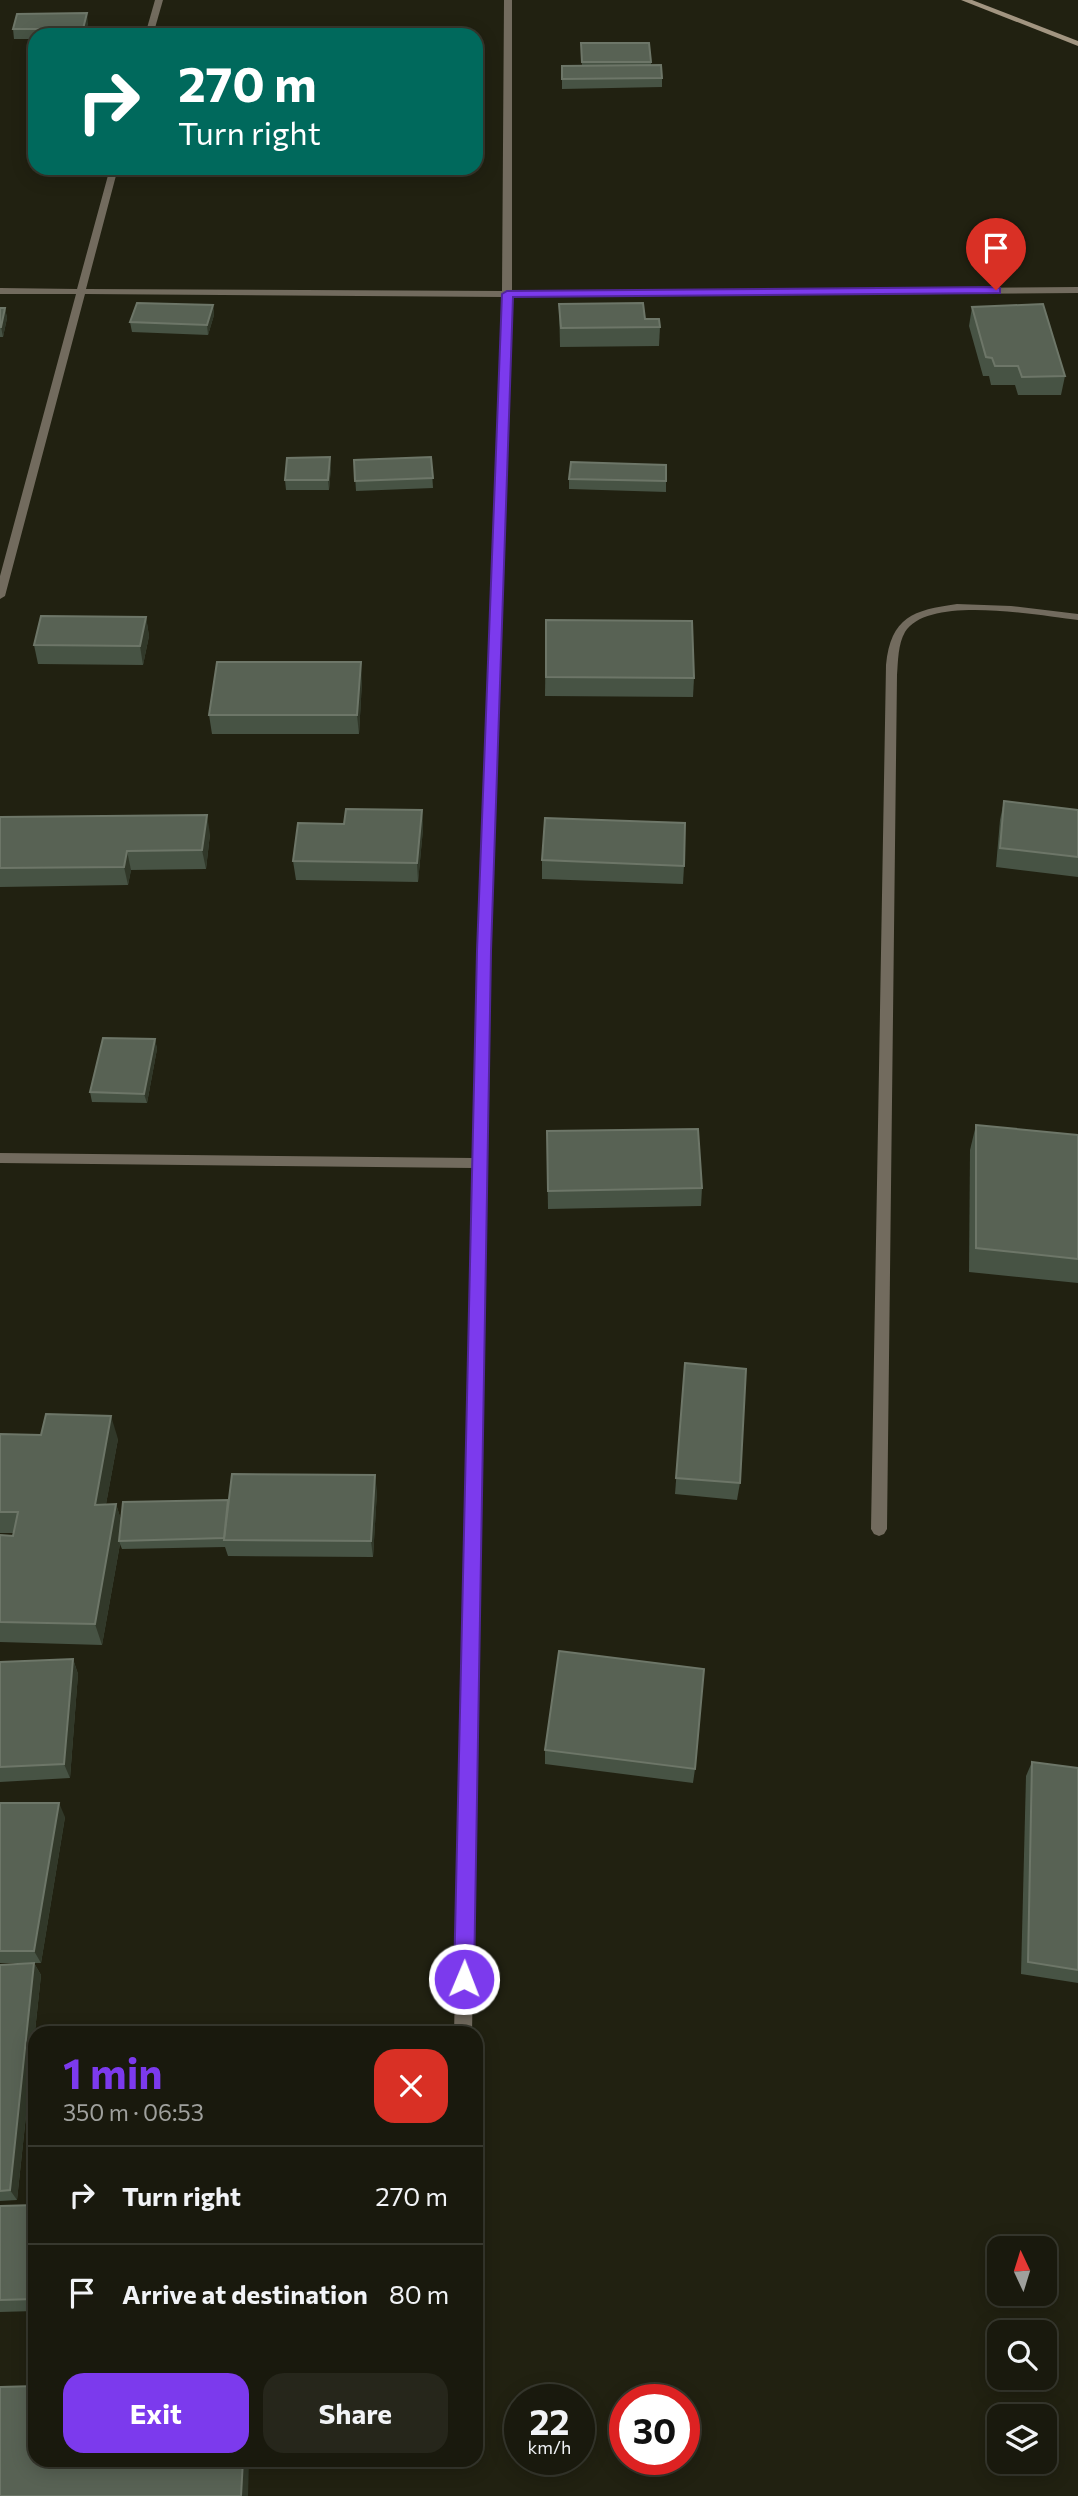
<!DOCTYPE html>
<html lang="en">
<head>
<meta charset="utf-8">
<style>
	:root { --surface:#19190d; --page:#26261b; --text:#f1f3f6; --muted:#9fa09d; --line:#37382e; --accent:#7c3aed }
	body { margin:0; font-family:Commissioner,sans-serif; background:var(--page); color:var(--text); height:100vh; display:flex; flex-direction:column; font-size:26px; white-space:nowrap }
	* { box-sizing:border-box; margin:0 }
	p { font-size:23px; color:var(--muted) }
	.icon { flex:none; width:38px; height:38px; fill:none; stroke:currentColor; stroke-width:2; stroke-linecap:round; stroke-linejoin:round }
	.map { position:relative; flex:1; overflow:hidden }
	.side { position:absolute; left:28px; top:2026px; width:455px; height:441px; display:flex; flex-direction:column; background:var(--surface); border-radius:21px; box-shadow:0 4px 18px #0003,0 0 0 2px var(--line) }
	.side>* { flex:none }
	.hud { position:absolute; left:28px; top:28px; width:455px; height:147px; border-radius:21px; box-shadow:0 4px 18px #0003,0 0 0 2px var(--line); background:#00695c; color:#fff; overflow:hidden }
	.needle { width:46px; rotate:356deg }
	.buttons { position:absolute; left:987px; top:2236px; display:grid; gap:14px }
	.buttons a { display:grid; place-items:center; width:70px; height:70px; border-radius:14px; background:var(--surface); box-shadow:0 4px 18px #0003,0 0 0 2px var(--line); font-size:35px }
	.speed { position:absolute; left:504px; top:2384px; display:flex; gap:14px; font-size:35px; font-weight:700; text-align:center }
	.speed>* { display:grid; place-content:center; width:91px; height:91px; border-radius:50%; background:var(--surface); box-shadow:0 4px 18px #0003,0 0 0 2px var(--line); line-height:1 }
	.speed small { font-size:18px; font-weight:400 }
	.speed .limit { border:10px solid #d22; background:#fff; color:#111 }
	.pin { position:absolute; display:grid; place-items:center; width:60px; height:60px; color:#fff; margin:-72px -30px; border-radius:50% 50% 50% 0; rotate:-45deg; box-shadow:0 0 7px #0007 }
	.pin .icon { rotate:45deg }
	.me { position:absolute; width:77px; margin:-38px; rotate:1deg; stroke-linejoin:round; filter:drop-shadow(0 0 5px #0008) }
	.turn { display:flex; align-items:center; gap:24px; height:147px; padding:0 35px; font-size:32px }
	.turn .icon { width:91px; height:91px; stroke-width:2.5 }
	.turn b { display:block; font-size:49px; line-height:60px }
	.round { display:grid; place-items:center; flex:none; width:74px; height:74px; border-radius:21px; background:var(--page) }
	.summary { display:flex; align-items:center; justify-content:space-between; height:119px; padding:0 35px }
	h1 { font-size:42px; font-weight:700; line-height:52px; color:var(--accent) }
	.action { display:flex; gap:14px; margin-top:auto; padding:14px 35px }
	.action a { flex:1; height:80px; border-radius:21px; background:var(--accent); color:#fff; font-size:28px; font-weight:700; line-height:80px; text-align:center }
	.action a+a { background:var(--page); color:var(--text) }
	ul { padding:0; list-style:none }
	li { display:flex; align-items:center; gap:21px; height:98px; padding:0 35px; border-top:2px solid var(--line) }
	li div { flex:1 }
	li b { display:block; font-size:26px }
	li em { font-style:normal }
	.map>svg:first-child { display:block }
</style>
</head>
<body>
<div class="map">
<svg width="1078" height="2496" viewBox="0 0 1078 2496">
	<rect width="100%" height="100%" fill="#212111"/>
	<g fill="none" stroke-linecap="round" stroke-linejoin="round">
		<g fill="#726b5e" fill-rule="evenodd">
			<path d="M155,0H163L153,35H145Z"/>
			<path d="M504,0H512V291L1078,287V293L512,297L490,951L472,2034H454L473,1168L0,1163V1153L473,1158L478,951L502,297L85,294L5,596L0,599V576L76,294H0V288L77,289L110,168H118L86,289L502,291Z"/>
			<path d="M957,604L1011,606L1078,614V620C1039,616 929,594 905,632C898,644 898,661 897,675L887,1529L884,1534L879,1536L874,1534L871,1529L886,665C891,617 913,610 957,604Z"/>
		</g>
		<path fill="#a29581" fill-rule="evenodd" d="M961,0H972L1078,41V46Z"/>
	</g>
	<g fill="#475344">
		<path d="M88,23L85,35H35V39H14L13,29Z"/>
		<path d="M581,43L651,62V65L662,78V87L562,89V66H582Z"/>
		<path d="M559,304L645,319L660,327L659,346L560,347Z"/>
		<path d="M213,305L214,315L208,335L132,332L130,322Z"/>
		<path d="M972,307L1065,376L1061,395H1018L1015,385H991L989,376H983L969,326Z"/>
		<path d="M0,308H5L7,318L3,337H0Z"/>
		<path d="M431,457L433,488L356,491L354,460Z"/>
		<path d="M666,465V492L569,489V479Z"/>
		<path d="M331,467L329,490H286L285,480Z"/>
		<path d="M146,617L149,636L143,665L38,664L34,645Z"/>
		<path d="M546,620L694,678L693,697L545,696Z"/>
		<path d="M362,681L359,734H212L209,715Z"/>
		<path d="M1004,801L1078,810V877L996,867L1000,820Z"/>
		<path d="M422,810L423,829L418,882L296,880L293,861L344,824Z"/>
		<path d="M0,817L210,834L206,869L131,870L128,885L0,887Z"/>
		<path d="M542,860L684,866L683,884L542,879Z"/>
		<path d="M155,1039L157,1049L147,1103L92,1102L90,1092Z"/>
		<path d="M976,1125L1078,1135V1283L969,1272L970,1150Z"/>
		<path d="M547,1149L702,1188L701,1206L548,1209Z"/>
		<path d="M685,1363L740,1483L737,1500L675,1494Z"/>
		<path d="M0,1434L118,1439L106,1504H116L121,1520L228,1500L377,1491L373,1557L228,1556L225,1547L122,1549L120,1544L102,1645L0,1642V1535L13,1536L14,1533H0Z"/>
		<path d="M73,1659L78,1674L70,1778L0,1782V1662Z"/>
		<path d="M545,1750L695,1769L693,1783L545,1764Z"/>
		<path d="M1032,1762L1078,1768V1983L1021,1974L1026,1776Z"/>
		<path d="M0,1803L65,1817L41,1963H34L41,1975L17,2200L0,2201V1965L27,1963H0Z"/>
		<path d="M35,2205V2311L0,2312V2206Z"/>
	</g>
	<g fill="#313829">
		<path d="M87,13L88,23L85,35H84L83,29Z"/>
		<path d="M213,305L214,315L208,335L207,325Z"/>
		<path d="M5,308L7,318L3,337L1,327Z"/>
		<path d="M330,457L331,467L329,490L328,480Z"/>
		<path d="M146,617L149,636L143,665L140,646Z"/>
		<path d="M361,662L362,681L359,734L357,715Z"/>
		<path d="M422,810L423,829L418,882L417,863Z"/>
		<path d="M207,815L210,834L206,869L202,850Z"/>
		<path d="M127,851L131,870L128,885L124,867Z"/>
		<path d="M155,1039L157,1049L147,1103L144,1094Z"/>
		<path d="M111,1416L118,1439L102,1526L95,1505Z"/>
		<path d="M375,1475L377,1491L373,1557L371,1541Z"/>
		<path d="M116,1504L123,1526L119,1541L120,1544L102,1645L95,1624Z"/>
		<path d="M73,1659L78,1674L70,1778L64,1764Z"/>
		<path d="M59,1803L65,1817L41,1963L34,1951Z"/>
		<path d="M34,1963L41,1975L17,2200L10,2190Z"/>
		<path d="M243,2460H249L248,2496H241Z"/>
	</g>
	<g fill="#586254" stroke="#6d7668" stroke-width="2">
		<path d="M87,13L83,29H13L17,14Z"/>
		<path d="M581,43H649L651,62H582Z"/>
		<path d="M661,65L662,78L562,79V66Z"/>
		<path d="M137,303L213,305L207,325L130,322Z"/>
		<path d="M643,303L645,319H659L660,327L561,328L559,304Z"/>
		<path d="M1043,304L1065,376L1022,377L1018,366H995L992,358L986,357L972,307Z"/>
		<path d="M0,308H5L1,327H0Z"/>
		<path d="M330,457L328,480H285L287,458Z"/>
		<path d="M431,457L433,478L355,481L354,460Z"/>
		<path d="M571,462L666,465V481L569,479Z"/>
		<path d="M41,616L146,617L140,646L34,645Z"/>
		<path d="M546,620L692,621L694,678L546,677Z"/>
		<path d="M217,662H361L357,715H209Z"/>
		<path d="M1004,801L1078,810V857L1000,848Z"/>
		<path d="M346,809L422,810L417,863L293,861L298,823L344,824Z"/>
		<path d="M207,815L202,850L127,851L124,867L0,868V817Z"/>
		<path d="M545,818L685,823L684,866L542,860Z"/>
		<path d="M103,1038L155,1039L144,1094L90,1092Z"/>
		<path d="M976,1125L1078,1135V1259L976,1248Z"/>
		<path d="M698,1129L702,1188L548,1191L547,1131Z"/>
		<path d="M685,1363L746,1369L740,1483L676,1478Z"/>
		<path d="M46,1414L111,1416L95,1505L116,1504L95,1624L0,1622V1535L13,1536L18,1512H0V1434L41,1435Z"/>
		<path d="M232,1474L375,1475L371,1541L224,1540Z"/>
		<path d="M228,1500L224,1538L119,1541L123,1502Z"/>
		<path d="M559,1651L704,1669L695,1769L545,1750Z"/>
		<path d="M73,1659L64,1764L0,1767V1662Z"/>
		<path d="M1032,1762L1078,1768V1970L1028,1962Z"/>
		<path d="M0,1803H59L34,1951H0Z"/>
		<path d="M34,1963L10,2190L0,2191V1965Z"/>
		<path d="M35,2205V2299L0,2300V2206Z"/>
		<path d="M35,2386V2460H243L241,2496H0V2387Z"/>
	</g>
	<path fill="#7c3aed" stroke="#51269a" stroke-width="2" d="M996,287L1000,288V293L513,297L491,951L474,1979L471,1986L464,1989L457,1986L454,1979L477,951L502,294L507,291Z"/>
</svg>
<div class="buttons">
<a><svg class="needle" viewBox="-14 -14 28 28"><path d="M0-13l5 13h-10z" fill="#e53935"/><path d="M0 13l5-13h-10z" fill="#9fa09d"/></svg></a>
<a><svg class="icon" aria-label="search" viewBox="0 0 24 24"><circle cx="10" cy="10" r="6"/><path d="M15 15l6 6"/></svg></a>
<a><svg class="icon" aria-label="layers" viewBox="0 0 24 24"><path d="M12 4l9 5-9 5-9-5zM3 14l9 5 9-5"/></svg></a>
</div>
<div class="speed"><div>22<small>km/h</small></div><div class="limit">30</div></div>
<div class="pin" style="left:996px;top:290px;background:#d93025"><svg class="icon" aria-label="arrive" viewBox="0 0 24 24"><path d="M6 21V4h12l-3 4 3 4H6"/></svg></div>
<svg class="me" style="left:464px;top:1979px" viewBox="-20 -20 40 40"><circle r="17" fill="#7c3aed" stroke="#fff" stroke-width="3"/><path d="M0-11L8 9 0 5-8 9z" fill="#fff"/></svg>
<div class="hud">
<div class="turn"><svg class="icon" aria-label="right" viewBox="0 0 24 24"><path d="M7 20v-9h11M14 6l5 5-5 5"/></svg><div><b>270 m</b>Turn right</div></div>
</div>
<section class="side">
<div class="summary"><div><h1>1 min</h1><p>350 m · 06:53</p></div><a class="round" style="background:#d93025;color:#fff"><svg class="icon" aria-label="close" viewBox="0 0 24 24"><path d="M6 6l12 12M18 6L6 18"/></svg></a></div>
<ul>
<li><svg class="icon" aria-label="right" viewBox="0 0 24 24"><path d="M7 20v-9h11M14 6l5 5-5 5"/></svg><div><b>Turn right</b></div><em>270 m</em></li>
<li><svg class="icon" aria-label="arrive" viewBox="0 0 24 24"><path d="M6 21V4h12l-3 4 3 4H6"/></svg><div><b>Arrive at destination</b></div><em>80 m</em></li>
</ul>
<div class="action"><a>Exit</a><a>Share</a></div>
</section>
</div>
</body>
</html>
